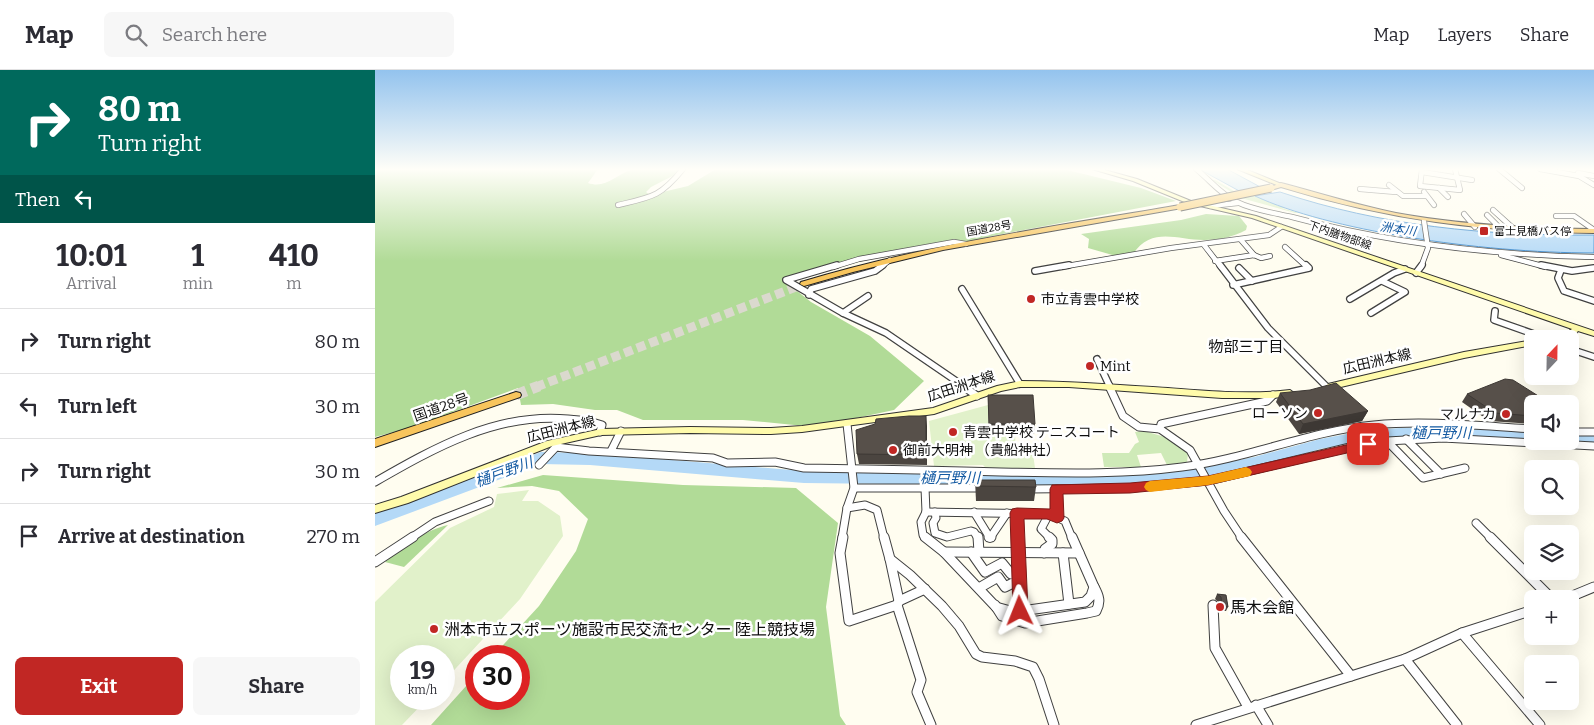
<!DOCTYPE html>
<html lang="en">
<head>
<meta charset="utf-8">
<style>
	:root { --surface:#fff; --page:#f7f7f7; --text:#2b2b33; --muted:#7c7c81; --line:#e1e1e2; --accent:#c12724 }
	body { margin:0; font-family:Bitter,"Noto Sans JP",serif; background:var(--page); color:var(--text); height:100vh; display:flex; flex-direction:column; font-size:19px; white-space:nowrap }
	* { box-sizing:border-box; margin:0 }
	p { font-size:16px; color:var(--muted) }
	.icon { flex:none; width:28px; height:28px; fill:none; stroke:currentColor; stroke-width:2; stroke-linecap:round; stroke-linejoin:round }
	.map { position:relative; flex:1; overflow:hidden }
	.panel { display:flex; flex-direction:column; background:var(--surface); width:375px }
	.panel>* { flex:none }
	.banner { background:#00695c; color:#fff; overflow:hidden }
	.needle { width:32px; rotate:22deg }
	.fabs { position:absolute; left:1149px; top:260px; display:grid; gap:10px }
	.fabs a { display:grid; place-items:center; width:55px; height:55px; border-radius:8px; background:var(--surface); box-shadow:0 5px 20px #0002; font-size:25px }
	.speed { position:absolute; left:15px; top:575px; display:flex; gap:10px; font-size:25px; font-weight:700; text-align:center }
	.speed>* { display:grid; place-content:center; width:65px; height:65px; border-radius:50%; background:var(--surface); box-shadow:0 5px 20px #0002; line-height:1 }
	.speed small { font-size:12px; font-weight:400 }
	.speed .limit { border:8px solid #d22; background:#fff; color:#111 }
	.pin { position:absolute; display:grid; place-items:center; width:42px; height:42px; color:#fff; margin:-21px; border-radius:10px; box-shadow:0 2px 8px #0006 }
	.me { position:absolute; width:55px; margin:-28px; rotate:358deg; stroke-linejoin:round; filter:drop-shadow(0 0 4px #0008) }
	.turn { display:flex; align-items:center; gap:18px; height:105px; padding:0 15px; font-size:22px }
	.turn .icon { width:65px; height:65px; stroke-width:2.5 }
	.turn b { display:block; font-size:35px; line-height:42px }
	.then { display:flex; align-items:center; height:48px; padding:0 15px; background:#0003; gap:10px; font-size:19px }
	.eta { display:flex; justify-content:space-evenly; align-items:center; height:85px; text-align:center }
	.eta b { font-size:30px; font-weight:700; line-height:35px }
	.cta { display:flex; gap:10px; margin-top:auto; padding:10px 15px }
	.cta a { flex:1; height:58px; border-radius:8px; background:var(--accent); color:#fff; font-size:20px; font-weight:700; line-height:58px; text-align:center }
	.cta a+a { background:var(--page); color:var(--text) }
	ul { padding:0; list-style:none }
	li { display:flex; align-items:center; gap:15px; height:65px; padding:0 15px; border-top:1px solid var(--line) }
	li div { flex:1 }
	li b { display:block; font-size:19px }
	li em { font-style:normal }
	header { display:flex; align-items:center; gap:30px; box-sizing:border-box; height:70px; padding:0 25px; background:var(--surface); border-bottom:1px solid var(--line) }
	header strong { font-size:24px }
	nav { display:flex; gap:28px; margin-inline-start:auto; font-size:18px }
	.search { width:350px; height:45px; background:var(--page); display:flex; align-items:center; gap:12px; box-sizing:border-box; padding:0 18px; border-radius:8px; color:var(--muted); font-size:19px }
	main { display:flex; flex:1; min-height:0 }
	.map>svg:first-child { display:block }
</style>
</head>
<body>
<header>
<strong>Map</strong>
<div class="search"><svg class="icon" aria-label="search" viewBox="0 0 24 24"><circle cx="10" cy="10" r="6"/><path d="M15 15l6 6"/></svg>Search here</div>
<nav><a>Map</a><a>Layers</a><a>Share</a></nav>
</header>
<main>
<section class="panel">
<div class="banner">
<div class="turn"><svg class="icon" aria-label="right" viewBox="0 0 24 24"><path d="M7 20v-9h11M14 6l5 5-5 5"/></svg><div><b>80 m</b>Turn right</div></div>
<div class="then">Then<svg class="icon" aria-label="left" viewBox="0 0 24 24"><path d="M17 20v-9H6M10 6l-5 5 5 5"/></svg></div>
</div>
<div class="eta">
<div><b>10:01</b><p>Arrival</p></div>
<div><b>1</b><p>min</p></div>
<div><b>410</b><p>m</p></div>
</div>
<ul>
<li><svg class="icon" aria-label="right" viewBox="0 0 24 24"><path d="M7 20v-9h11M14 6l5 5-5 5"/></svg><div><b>Turn right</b></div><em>80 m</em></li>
<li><svg class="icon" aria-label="left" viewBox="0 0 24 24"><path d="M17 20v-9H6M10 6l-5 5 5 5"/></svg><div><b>Turn left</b></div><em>30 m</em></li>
<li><svg class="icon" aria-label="right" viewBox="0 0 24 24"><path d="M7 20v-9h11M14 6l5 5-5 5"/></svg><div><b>Turn right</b></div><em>30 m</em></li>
<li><svg class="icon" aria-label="arrive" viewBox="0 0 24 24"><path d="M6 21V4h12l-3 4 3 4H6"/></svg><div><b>Arrive at destination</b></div><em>270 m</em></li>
</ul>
<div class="cta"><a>Exit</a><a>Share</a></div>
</section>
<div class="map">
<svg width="1219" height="655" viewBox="0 0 1219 655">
	<rect width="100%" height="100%" fill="#fffdf0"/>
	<g fill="#cfeab8">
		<path d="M837,110H840L859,121H866L917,139L906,138L924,143H920L866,128Z"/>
		<path d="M769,361L790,367L813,383L812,393L792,395L786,383L762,385L766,397H729L727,383H754L760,374L764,372L760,362Z"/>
	</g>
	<g fill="#b1db97">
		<path d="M0,99H223L213,113C231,119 240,105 256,100C267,96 298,99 311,99L276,117L271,122L275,125L313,116L341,99H688L766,118L801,131L617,166L574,177L517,184L408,210L436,232L495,266L549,311L519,340L439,357L368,350H268L242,340H220L178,334L146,335L143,318L34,358L0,367Z"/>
		<path d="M831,144L864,146L872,156L871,160C858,167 844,170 829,170C802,170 777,156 758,184L741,186L713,178L714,169L706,164L806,150Z"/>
		<path d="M168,405L308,415L421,418L463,453L451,537L465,646L471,655H56L101,605V629H144V586H118L164,536L201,481L213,449L184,421L157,416L122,418Z"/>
		<path d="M73,455L29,497L10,492C27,477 50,460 73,455Z"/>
	</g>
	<g fill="#e1f1ca">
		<path d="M613,335L614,364H640L641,383L658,384L660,398H611L608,395L559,396L554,351Z"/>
		<path d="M154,420L147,431H163L185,446L188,466L145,529L69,611V586H26V629H52L27,655H0V532L75,458L119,437L122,424Z"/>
	</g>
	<g fill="#b4d9f7" stroke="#3989cf">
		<path d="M824,99H852L889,119L868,123Z"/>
		<path d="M905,122C1006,156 1112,166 1219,165V183C1103,183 953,160 880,126Z"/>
	</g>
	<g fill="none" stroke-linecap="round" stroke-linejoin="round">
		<g fill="#b4d9f7" fill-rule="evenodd">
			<path d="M1073,355L1158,362V371H1162L1158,372L1073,365L993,370L945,379L879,399L844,406L761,415L675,416L429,413L215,395L166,394L0,456V442L166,382L215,383L429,401L761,403L844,394L879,387L945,369L993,360Z"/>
			<path d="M1195,364L1219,365V375L1190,373L1189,371H1195Z"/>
		</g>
		<path stroke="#dbd9ce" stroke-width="9" stroke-dasharray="9 4.5" stroke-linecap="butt" d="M161,317L429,214"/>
		<path stroke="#dbd9ce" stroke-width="11" stroke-dasharray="11 5.5" stroke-linecap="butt" d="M141,325L164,316"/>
		<g stroke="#414141" stroke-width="6">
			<g id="minor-far3">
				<path d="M821,99C835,110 846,125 862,132C878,140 900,143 917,147C1014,173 1119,185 1219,187"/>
				<path d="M1047,99L1045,116L1085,120L1080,99"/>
				<path d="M1124,99L1147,118"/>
				<path d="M1165,99L1204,106L1219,115"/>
				<path d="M1047,102L1097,110"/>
				<path d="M1203,103L1219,106"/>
				<path d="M1014,115L1028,126H1051"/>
				<path d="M1064,118L1073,127"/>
				<path d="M985,119L1021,122"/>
				<path d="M1049,122L1059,135"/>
				<path d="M243,135C277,127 285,127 308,99"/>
				<path d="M835,136L863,133"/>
				<path d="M1118,140L1139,159"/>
				<path d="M1089,144L1100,157"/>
				<path d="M1112,145L1126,159"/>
				<path d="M1181,146H1199L1219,160"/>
				<path d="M866,170L879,185"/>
				<path d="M829,175L846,197"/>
				<path d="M910,177L932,197"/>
				<path d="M1126,185L1171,197"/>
				<path d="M840,191L879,185L886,188L895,186"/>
				<path d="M458,197L484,189L579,172L591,174"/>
				<path d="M506,197L515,190"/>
				<path d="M686,197L796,178L894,165L906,157"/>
				<path d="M1046,197L1053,178L1049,151"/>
			</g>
		</g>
		<g stroke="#414141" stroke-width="8">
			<g id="minor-far2">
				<path d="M462,195L411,210L468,243L511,263L590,317"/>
				<path d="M845,195L893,258L952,317"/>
				<path d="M1166,195L1197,201L1219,198"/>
				<path d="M864,198L877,211"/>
				<path d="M1186,200L1183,208L1189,221L1219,231"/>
				<path d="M660,201L694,195"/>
				<path d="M1041,203L1047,195"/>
				<path d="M858,215L934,198L931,195"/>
				<path d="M587,219L645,314"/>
				<path d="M434,225L436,219L500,201L508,195"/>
				<path d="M975,229L1019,203L1030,199"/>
				<path d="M1120,241L1119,250L1173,269"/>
				<path d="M468,243L493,226"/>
				<path d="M996,243L1030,222L1007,211"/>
				<path d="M1195,279L1219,287"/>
				<path d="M722,289L735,317"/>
			</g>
		</g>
		<g stroke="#414141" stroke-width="9">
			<g id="minor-far1">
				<path d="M588,316L602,326"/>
				<path d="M734,316L748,346L764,357L785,359L815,380L849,441L867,468"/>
				<path d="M785,359L786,354L892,331L898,325"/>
				<path d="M1195,362H1219"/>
				<path d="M1031,369L1066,404"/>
				<path d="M1012,371L1048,408L1090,398"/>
				<path d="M236,381L246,361"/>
				<path d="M164,395L181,377L214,381L338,388L352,393L400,392L429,398C495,399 560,400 626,402C686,403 747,405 807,397C872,389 934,361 999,355C1052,350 1106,356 1158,359"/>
				<path d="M0,412C59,378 123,342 193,349C205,350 216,351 227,355L225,362"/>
				<path d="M479,418H608"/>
				<path d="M550,418L551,442"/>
				<path d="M653,419L755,418L833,411L975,377L1012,371L1068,368L1219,376"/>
				<path d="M682,419V447"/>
				<path d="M472,438L490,435L502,440L509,468"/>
				<path d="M551,442L674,444L690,451L697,468"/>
				<path d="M551,442L546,452L548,465L552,468"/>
				<path d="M560,442L561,448L558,453L560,463L572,467L596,461L599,462L603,468"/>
				<path d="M599,442L615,468"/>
				<path d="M642,443L643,468"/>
				<path d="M674,444L666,459L675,468"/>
				<path d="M1101,453L1116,468"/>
				<path d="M36,468L60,452L114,431"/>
				<path d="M467,468L472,438L479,418L472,354"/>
				<path d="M615,468L632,443"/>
			</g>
		</g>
		<g stroke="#414141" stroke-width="11">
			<g id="minor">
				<path d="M468,467L465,483L474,551L522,535"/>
				<path d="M509,467L515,489L535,505L567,536L584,556L601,584L607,587L640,591L658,597L664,609L679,655"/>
				<path d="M550,467L569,482L621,537L639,542L710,532L716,526L719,517L697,467"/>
				<path d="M603,467L604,482"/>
				<path d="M614,467H616"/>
				<path d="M643,467L645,541"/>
				<path d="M866,467L976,606"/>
				<path d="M1115,467L1177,529"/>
				<path d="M569,482L704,483"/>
				<path d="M596,482L610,502L627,493L636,504L644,500"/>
				<path d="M669,483L670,479L677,474V470L674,467"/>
				<path d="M688,483L694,534"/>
				<path d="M515,489L524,531L522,535L546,610L542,622L556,655"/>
				<path d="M0,492L38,467"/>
				<path d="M604,518L623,507L630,517L644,510"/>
				<path d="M1190,529L1219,517"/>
				<path d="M524,531L550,519"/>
				<path d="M620,535L627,546L650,553L712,543L721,541C726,532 724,526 719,517"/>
				<path d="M838,535L840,578L873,637"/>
				<path d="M1087,563L1165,655"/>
				<path d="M1030,589L1082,655"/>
				<path d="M881,635L893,655"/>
				<path d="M821,655L1030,589L1087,563L1158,540"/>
			</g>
		</g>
		<g stroke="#303030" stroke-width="2">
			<g id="secondary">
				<path d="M717,99H726L762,109L816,131L881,146L1219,261V266L1203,261L1198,267H1195L1169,269C1178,264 1189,266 1197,259L877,148L812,133L758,111Z"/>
				<path d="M1158,270V275L1089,288L953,320L949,317L953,314L1089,282Z"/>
				<path d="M645,311C695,311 744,315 793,318C834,321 875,325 915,320L919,323L915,326L898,328H847L694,317H645L626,321L559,344L427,362L396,364L315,363L226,365L177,376L33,433L0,443V435L26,427L172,371L226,359L315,357L396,358L427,356L558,338L622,316Z"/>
			</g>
		</g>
		<g stroke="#1f1f1f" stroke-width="2">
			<path id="primary" d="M862,99H870L909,115L904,116Z"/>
		</g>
		<g stroke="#1f1f1f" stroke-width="2">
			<g id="trunk">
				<path d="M906,113C944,123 982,135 1021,143C1086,155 1153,158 1219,159V163C1108,162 1013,150 906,117L896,120L893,118Z"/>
				<path d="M805,135L807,136V138L568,180L478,202L429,216L425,214L426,212C551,174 677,157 805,135Z"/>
				<path d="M141,322L145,323L146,325L145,327L0,377V369Z"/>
			</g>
		</g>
		<use href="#minor-far3" stroke="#fff" stroke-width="4.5"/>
		<use href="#minor-far2" stroke="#fff" stroke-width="5.5"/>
		<use href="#minor-far1" stroke="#fff" stroke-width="7"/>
		<use href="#minor" stroke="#fff" stroke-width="9"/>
		<use href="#secondary" fill="#fffbab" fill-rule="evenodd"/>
		<use href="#primary" fill="#fae064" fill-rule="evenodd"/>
		<use href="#trunk" fill="#f8c55d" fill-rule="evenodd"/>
		<g stroke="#1f1f1f" stroke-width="9" stroke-linecap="butt">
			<path id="trunk-bridge" d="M805,137L896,118"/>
		</g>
		<use href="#trunk-bridge" stroke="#f8c55d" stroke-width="7"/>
	</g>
	<g fill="#4b4540">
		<path d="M905,323L993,341L987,351L924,364L901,332Z"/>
		<path d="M1092,324L1158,334V354L1114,351L1087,332Z"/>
		<path d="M613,325L660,354L659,364H614Z"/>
		<path d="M1195,346L1200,350L1195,355Z"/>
		<path d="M552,356V395L484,394L482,384Z"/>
		<path d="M600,410L661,417L659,431H601Z"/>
		<path d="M842,524L851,525L853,537L851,541H845L843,532L840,529Z"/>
	</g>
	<g fill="#3d3834">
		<path d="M993,341L987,351L924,364L928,354Z"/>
		<path d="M551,346L552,356V395L551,385Z"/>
	</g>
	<g fill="#57504a" stroke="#3d3834">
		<path d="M1130,309L1138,310L1176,334H1158V346L1120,343L1092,324Z"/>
		<path d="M961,313L993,341L928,354L905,323L935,320Z"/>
		<path d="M613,325H658L660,354H614Z"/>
		<path d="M534,346H551V385L482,384L481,360L500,354L501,349Z"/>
		<path d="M600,410H660L661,417L600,416Z"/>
		<path d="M842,524L851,525L853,537L847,536L846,527Z"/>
	</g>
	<linearGradient id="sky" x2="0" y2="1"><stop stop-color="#93c3ee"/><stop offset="0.52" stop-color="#fffef8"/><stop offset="1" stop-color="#fffef8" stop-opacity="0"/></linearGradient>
	<rect width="1219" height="191" fill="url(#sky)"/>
	<path fill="#c12724" stroke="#7d1917" d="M993,370L999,374L998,377L833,415L755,423L688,424L689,448L687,451L682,453L672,449H649L653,541L651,546L645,548L640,546L638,541L635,443L637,439L642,438L675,439V419L677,415L755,413L833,406Z"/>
	<path fill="#f59e0b" d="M871,397L875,399L877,402L875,406L833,415L775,422L771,420L769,417L771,413L775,411L833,406Z"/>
	<g fill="#c12724" stroke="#fff" stroke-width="2">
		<rect x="1104" y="156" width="10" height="10" rx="2.5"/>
		<circle cx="656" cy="229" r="5"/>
		<circle cx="715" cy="296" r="5"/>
		<circle cx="943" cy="343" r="5"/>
		<circle cx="1131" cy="344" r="5"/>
		<circle cx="578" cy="362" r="5"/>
		<circle cx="518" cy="380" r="5"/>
		<circle cx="845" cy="537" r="5"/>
		<circle cx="59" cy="559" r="5"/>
	</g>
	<g text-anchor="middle" stroke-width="5" stroke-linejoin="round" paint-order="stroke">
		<g font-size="11" fill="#0e0e0e" stroke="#fff">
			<text transform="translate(614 158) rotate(-10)" y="4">国道28号</text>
			<text transform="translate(965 165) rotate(19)" y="4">下内膳物部線</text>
		</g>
		<g font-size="11" fill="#0e0e0e" stroke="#fff" text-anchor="start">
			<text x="1119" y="165">富士見橋バス停</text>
		</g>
		<g font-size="12" font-style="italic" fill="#155ba3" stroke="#fff">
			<text transform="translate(1023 159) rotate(8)" y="4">洲本川</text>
		</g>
		<g font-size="14" fill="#0e0e0e" stroke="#fff" text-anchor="start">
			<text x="666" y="234">市立青雲中学校</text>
			<text x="725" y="301">Mint</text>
			<text x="933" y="348" text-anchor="end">ローソン</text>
			<text x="1121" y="349" text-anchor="end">マルナカ</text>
			<text x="588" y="367">青雲中学校 テニスコート</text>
			<text x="528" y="385">御前大明神 （貴船神社）</text>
		</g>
		<g font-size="14" fill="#0e0e0e" stroke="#fff">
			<text transform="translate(1002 291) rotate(-13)" y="5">広田洲本線</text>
			<text transform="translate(586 316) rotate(-18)" y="5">広田洲本線</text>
			<text transform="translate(66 337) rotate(-19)" y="5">国道28号</text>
			<text transform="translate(186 359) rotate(-14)" y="5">広田洲本線</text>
		</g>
		<g font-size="15" fill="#0e0e0e" stroke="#fff">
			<text x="871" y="282">物部三丁目</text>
		</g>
		<g font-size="15" font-style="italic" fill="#155ba3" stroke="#fff">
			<text x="1066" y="368">樋戸野川</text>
			<text transform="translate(129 402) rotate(-20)" y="5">樋戸野川</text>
			<text x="575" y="413">樋戸野川</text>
		</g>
		<g font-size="16" fill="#0e0e0e" stroke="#fff" text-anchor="start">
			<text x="855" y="543">馬木会館</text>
			<text x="69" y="565">洲本市立スポーツ施設市民交流センター 陸上競技場</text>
		</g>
	</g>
</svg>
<div class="fabs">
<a><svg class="needle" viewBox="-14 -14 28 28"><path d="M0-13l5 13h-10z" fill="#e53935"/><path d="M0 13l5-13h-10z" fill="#7c7c81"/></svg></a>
<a><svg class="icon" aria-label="sound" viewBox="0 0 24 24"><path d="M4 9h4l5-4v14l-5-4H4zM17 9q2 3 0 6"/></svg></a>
<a><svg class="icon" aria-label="search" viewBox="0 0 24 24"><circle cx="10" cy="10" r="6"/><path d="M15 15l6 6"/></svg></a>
<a><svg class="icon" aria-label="layers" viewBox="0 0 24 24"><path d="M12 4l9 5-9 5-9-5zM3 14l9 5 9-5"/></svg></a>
<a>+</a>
<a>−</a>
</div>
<div class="speed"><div>19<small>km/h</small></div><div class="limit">30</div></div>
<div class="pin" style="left:993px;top:374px;background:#d93025"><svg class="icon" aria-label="arrive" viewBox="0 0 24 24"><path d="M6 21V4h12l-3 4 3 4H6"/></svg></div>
<svg class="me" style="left:645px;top:541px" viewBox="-20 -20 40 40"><path d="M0-17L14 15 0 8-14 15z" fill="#c12724" stroke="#fff" stroke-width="4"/></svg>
</div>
</main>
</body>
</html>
